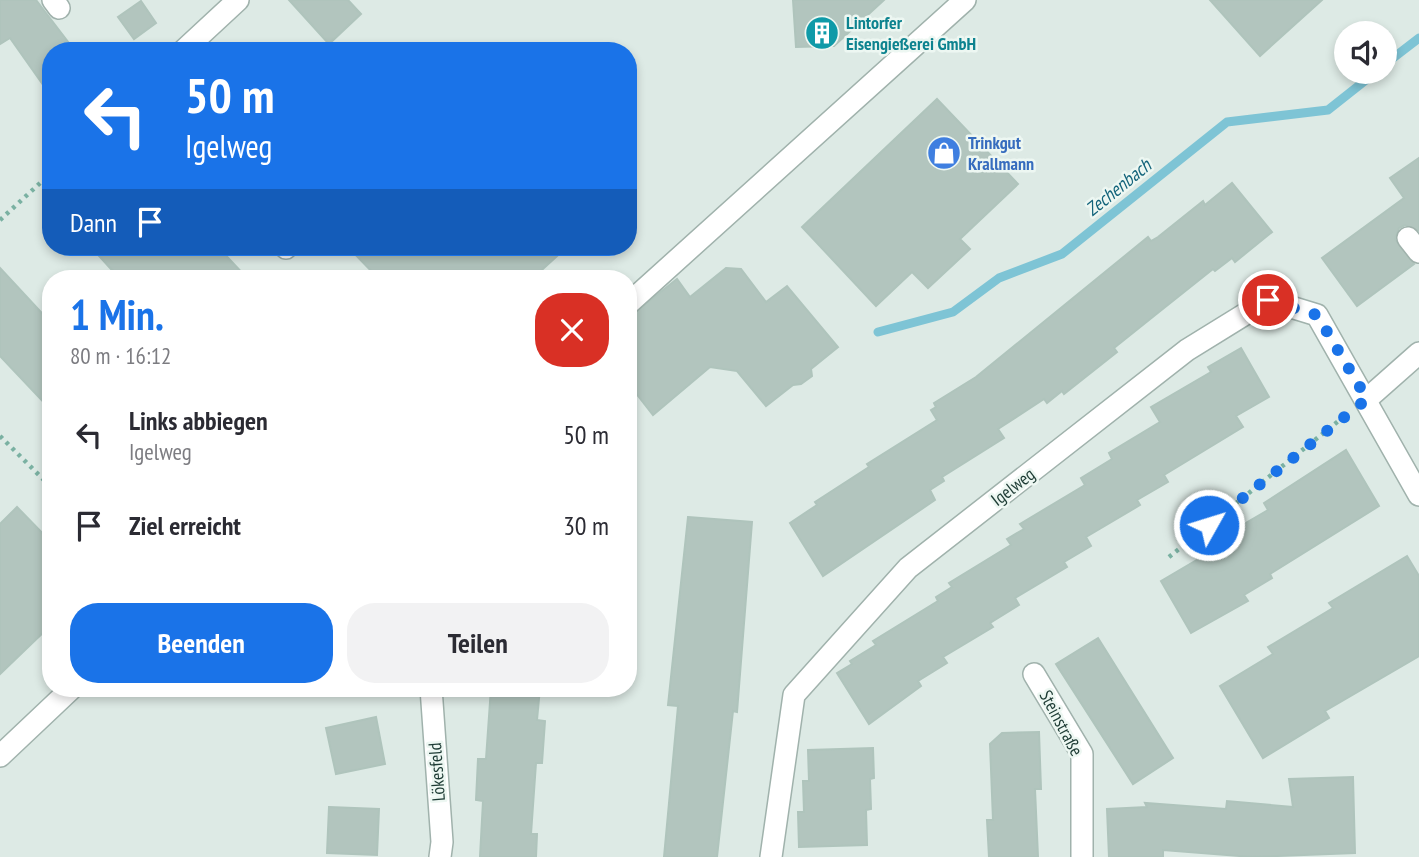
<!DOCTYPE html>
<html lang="de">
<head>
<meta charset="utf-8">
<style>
	:root { --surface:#fff; --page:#f2f2f3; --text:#2b2b33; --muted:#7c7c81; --accent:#1a73e8 }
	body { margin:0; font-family:"PT Sans Narrow",sans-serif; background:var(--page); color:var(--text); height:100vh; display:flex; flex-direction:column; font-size:26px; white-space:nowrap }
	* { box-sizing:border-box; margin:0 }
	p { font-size:23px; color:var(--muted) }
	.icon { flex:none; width:38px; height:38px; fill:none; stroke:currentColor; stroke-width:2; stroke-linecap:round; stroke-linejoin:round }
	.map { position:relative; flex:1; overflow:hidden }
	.drawer { position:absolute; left:42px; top:270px; width:595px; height:427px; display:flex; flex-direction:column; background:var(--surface); border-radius:28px; box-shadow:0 4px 10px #0003 }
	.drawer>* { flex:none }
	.banner { position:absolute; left:42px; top:42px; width:595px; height:214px; border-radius:28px; box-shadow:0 4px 10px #0003; background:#1a73e8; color:#fff; overflow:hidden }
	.buttons { position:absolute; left:1334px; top:21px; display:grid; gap:14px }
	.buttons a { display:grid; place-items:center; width:63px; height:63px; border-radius:50%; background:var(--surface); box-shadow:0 4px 10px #0003; font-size:35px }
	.pin { position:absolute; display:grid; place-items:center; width:60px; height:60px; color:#fff; margin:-30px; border:4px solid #fff; border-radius:50%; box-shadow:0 2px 7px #0007 }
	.me { position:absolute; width:77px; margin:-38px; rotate:51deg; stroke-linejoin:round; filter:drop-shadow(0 0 5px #0008) }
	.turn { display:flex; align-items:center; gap:24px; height:147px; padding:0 28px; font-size:32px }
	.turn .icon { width:91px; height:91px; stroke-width:2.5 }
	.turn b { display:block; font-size:49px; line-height:60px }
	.then { display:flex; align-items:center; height:66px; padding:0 28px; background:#0003; gap:14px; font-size:26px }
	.round { display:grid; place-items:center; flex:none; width:74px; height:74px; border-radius:28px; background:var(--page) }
	.overview { display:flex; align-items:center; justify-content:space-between; height:119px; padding:0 28px }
	h1 { font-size:42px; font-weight:600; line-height:52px; color:var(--accent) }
	.button { display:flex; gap:14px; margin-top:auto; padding:14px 28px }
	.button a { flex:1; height:80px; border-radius:28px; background:var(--accent); color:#fff; font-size:28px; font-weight:600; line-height:80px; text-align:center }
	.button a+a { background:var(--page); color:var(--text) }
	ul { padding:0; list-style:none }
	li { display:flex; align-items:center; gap:21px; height:91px; padding:0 28px }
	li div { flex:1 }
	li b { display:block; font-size:26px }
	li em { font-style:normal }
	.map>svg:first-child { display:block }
</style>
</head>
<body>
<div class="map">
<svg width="1419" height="857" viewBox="0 0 1419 857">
	<rect width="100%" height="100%" fill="#ddeae5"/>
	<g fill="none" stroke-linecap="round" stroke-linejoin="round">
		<g stroke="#7ec4d5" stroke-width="9">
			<path d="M1384,65L1419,38"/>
			<path d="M878,332L953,312L999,278L1062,254L1227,122L1328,110L1376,72"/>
		</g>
	</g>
	<g fill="#b2c5be" stroke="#afc4bc" stroke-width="2">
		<path d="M0,0H36L75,51H51V96L10,38L0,44Z"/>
		<path d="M289,0H348L361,14L329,44Z"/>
		<path d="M793,0H884L834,46L796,47Z"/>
		<path d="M1210,0H1322L1260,56Z"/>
		<path d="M141,1L156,23L134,39L118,17Z"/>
		<path d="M937,99L1018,184L960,239L970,249L928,288L912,272L876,306L802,227Z"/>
		<path d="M1419,158V231L1405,225L1399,228L1395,239L1414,264L1357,306L1322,258L1404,198L1390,178Z"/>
		<path d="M1232,183L1272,232L1235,262L1232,258L1215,271L1213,269L1159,312L1114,348L1117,352L1064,394L1062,391L1047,403L1044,399L998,429L1004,438L942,477L944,481L930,490L935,500L823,576L790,523L817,505L815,502L869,467L867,464L937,420L931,410L936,407L934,403L976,377L1148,237L1151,241L1158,237L1203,201L1205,205Z"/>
		<path d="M91,247H218L247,278H119Z"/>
		<path d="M348,247H567L533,278H378Z"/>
		<path d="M0,268L51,323V410L0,356Z"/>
		<path d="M726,268L741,269L766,302L787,286L838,347L811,369L812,376L801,384L793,385L766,406L737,371L710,367L653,415L628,383V318L677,279L690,297Z"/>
		<path d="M1241,348L1269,397L1236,416L1243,427L1164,475L1168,482L1137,500L1140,505L1086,537L1091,546L1064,562L1067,567L1015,598L1019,605L990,623L993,627L943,657L947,663L918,681L921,686L869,724L837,673L852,664L850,661L876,645L873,641L938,601L936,597L952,587L949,583L1011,545L1007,539L1024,529L1020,524L1085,485L1081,478L1112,459L1109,453L1160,422L1151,407L1211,372L1208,367Z"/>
		<path d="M1346,450L1379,506L1270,574L1272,578L1244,595L1248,601L1191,633L1161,581L1217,548L1213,542L1268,510L1264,503Z"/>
		<path d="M17,507L51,542V625L0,674V524Z"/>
		<path d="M688,517L752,522L737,712L733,711L717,857H664L678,706L668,705Z"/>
		<path d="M1407,556L1419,576V656L1325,711L1329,718L1263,758L1220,686L1273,654L1268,647L1333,608L1329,603Z"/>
		<path d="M1098,638L1173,758L1133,784L1056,664Z"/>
		<path d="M491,688H540L537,720L545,721L542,763H536L531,834H537L536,857H480L483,801L476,800L478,759H486Z"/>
		<path d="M376,717L385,764L336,774L326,728Z"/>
		<path d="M1039,732L1041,789H1035L1038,857H989L987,820H993L990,744L1002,733Z"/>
		<path d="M873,748L874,778L870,779L871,809L866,810L867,845L799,847L798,812H804L803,781H809L808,750Z"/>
		<path d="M1353,777L1355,853L1252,857L1163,850V857H1109L1107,809L1147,807L1145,803L1226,809L1227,801L1293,807L1289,779Z"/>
		<path d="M329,807L379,809L377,855L327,853Z"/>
	</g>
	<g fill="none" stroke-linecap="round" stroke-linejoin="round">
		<g stroke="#a0b2ac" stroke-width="24">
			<g id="minor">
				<path d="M53,0L59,8"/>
				<path d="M183,51L238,0"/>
				<path d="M1408,238L1419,252"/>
				<path d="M285,247L286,248"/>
				<path d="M628,304L965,0"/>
				<path d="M1367,399L1419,353"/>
				<path d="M1034,674L1082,754V857"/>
				<path d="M431,688L442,842L440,857"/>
				<path d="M0,756L72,688"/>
				<path d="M771,857L794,695L908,568L1187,350L1268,300L1317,315L1419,495"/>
			</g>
		</g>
		<g stroke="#7ab1a2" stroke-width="4.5" stroke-dasharray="3.5 5" stroke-linecap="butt">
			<path d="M0,220L51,173"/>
			<path d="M0,436L51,487"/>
			<path d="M1169,557L1346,415"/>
		</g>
		<use href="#minor" stroke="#fff" stroke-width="21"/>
	</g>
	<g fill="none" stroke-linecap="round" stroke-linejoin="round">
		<path stroke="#1a73e8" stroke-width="12" stroke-dasharray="0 21.6" d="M1209,525L1367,399L1317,315L1268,300"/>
	</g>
	<defs>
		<g id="building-disc" transform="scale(1.75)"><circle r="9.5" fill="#0f9aa8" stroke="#edf7f2"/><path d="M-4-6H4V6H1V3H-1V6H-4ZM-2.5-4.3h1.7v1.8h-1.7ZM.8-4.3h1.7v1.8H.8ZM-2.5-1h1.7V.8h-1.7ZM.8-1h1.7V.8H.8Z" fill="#fff"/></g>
		<g id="shop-disc" transform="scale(1.75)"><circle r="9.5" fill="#3f7fe0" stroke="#edf7f2"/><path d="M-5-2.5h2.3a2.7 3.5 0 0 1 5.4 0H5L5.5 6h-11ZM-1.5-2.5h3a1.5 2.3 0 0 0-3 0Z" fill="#fff"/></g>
	</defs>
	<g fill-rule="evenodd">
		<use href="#building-disc" x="822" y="33"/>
		<use href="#shop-disc" x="944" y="153"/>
	</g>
	<g text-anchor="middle" stroke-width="5" stroke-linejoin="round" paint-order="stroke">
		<g font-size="18" font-weight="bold" fill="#0d838f" stroke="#edf7f2" text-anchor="start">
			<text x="846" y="29">Lintorfer<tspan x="846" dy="21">Eisengießerei GmbH</tspan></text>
		</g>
		<g font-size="18" font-weight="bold" fill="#366cbe" stroke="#edf7f2" text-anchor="start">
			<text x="968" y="149">Trinkgut<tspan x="968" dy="21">Krallmann</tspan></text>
		</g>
		<g font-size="18" fill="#1d3b34" stroke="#edf7f2">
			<text transform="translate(1013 487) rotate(-38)" y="6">Igelweg</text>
			<text transform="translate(1061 723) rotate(62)" y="6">Steinstraße</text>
			<text transform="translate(437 772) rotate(-94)" y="6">Lökesfeld</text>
		</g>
		<g font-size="19" font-style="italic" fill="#13647b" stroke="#edf7f2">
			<text transform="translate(1118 187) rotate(-39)" y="7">Zechenbach</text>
		</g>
	</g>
</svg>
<div class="buttons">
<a><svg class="icon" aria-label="sound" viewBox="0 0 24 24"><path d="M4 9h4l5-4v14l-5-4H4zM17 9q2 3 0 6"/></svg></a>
</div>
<div class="pin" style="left:1268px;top:300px;background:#d93025"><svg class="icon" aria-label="arrive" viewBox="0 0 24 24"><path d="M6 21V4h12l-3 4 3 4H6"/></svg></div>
<svg class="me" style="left:1209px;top:525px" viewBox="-20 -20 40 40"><circle r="17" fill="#1a73e8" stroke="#fff" stroke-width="3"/><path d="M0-11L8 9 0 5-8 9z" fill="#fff"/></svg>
<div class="banner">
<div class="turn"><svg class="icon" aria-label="left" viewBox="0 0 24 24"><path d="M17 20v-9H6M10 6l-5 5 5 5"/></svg><div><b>50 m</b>Igelweg</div></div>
<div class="then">Dann<svg class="icon" aria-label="arrive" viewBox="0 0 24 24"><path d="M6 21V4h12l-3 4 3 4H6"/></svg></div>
</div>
<section class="drawer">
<div class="overview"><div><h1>1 Min.</h1><p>80 m · 16:12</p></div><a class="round" style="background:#d93025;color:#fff"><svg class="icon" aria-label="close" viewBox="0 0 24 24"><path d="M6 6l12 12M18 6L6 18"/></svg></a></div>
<ul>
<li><svg class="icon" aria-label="left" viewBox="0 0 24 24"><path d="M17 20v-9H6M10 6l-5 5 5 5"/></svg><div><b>Links abbiegen</b><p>Igelweg</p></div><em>50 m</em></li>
<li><svg class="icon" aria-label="arrive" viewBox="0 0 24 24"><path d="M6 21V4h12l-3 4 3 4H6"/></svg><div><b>Ziel erreicht</b></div><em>30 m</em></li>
</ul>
<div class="button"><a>Beenden</a><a>Teilen</a></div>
</section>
</div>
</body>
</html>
